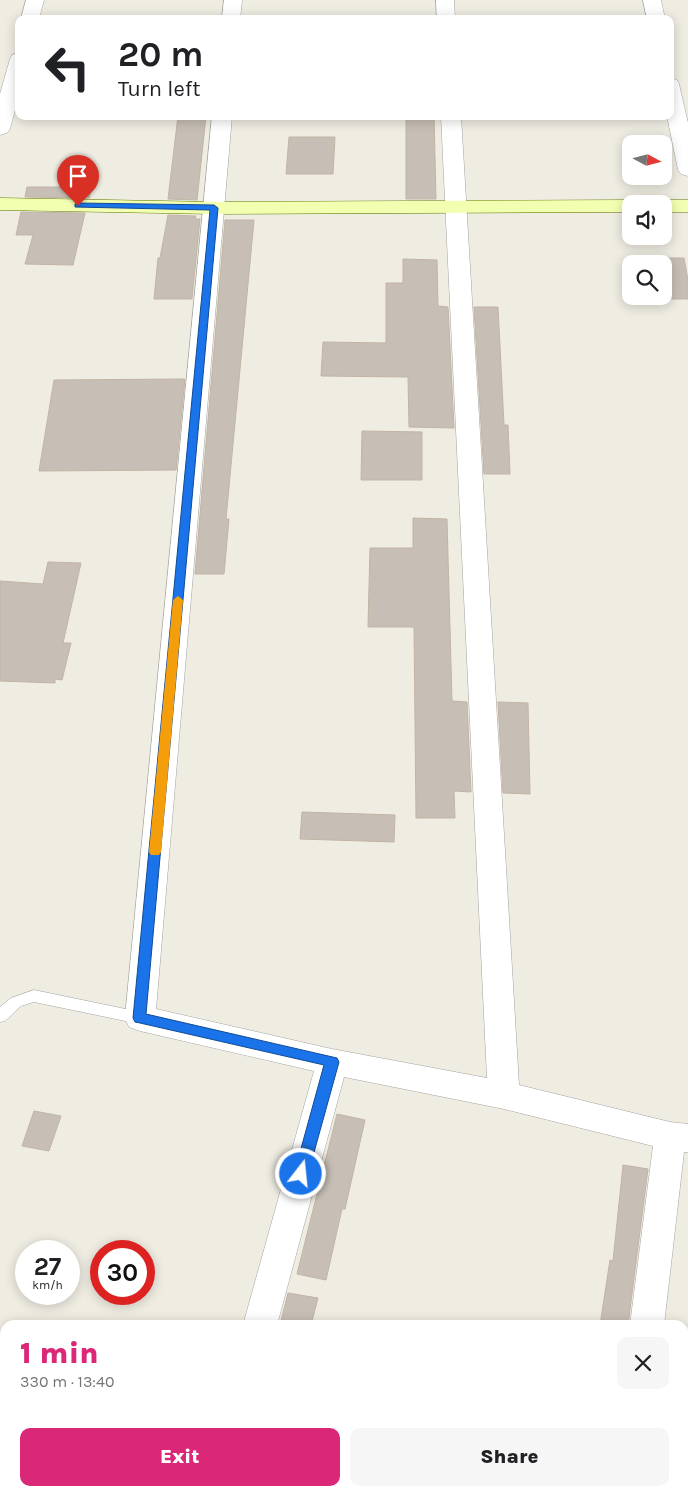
<!DOCTYPE html>
<html lang="en">
<head>
<meta charset="utf-8">
<style>
	:root { --surface:#fff; --page:#f6f6f6; --text:#202124; --muted:#757577; --accent:#db2777 }
	body { margin:0; font-family:Karla,sans-serif; background:var(--page); color:var(--text); height:100vh; display:flex; flex-direction:column; font-size:19px; white-space:nowrap }
	* { box-sizing:border-box; margin:0 }
	p { font-size:16px; color:var(--muted) }
	.icon { flex:none; width:28px; height:28px; fill:none; stroke:currentColor; stroke-width:2; stroke-linecap:round; stroke-linejoin:round }
	.map { position:relative; flex:1; overflow:hidden }
	.panel { position:absolute; left:0px; top:1320px; width:689px; height:176px; display:flex; flex-direction:column; background:var(--surface); border-radius:15px 15px 0 0; box-shadow:0 2px 12px #0003 }
	.panel>* { flex:none }
	.guide { position:absolute; left:15px; top:15px; width:659px; height:105px; border-radius:10px; box-shadow:0 2px 12px #0003; background:#fff; color:var(--text); overflow:hidden }
	.needle { width:32px; rotate:97deg }
	.tools { position:absolute; left:622px; top:135px; display:grid; gap:10px }
	.tools a { display:grid; place-items:center; width:50px; height:50px; border-radius:10px; background:var(--surface); box-shadow:0 2px 12px #0003; font-size:25px }
	.speed { position:absolute; left:15px; top:1240px; display:flex; gap:10px; font-size:25px; font-weight:700; text-align:center }
	.speed>* { display:grid; place-content:center; width:65px; height:65px; border-radius:50%; background:var(--surface); box-shadow:0 2px 12px #0003; line-height:1 }
	.speed small { font-size:12px; font-weight:400 }
	.speed .limit { border:8px solid #d22; background:#fff; color:#111 }
	.pin { position:absolute; display:grid; place-items:center; width:42px; height:42px; color:#fff; margin:-51px -21px; border-radius:50% 50% 50% 0; rotate:-45deg; box-shadow:0 0 5px #0007 }
	.pin .icon { rotate:45deg }
	.me { position:absolute; width:55px; margin:-28px; rotate:16deg; stroke-linejoin:round; filter:drop-shadow(0 0 4px #0008) }
	.turn { display:flex; align-items:center; gap:18px; height:105px; padding:0 20px; font-size:22px }
	.turn .icon { width:65px; height:65px; stroke-width:2.5 }
	.turn b { display:block; font-size:35px; line-height:42px }
	.round { display:grid; place-items:center; flex:none; width:52px; height:52px; border-radius:10px; background:var(--page) }
	.summary { display:flex; align-items:center; justify-content:space-between; height:85px; padding:0 20px }
	h1 { font-size:30px; font-weight:800; line-height:38px; color:var(--accent) }
	.primary-button { display:flex; gap:10px; margin-top:auto; padding:10px 20px }
	.primary-button a { flex:1; height:58px; border-radius:10px; background:var(--accent); color:#fff; font-size:20px; font-weight:800; line-height:58px; text-align:center }
	.primary-button a+a { background:var(--page); color:var(--text) }
	.map>svg:first-child { display:block }
</style>
</head>
<body>
<div class="map">
<svg width="688" height="1496" viewBox="0 0 688 1496">
	<rect width="100%" height="100%" fill="#efece2"/>
	<g fill="#c7bfb5" stroke="#c2b4a3">
		<path d="M178,116H206L197,200L168,199Z"/>
		<path d="M406,116H434L436,199H406Z"/>
		<path d="M289,137H335L333,174H286Z"/>
		<path d="M27,187H92L89,198L25,197Z"/>
		<path d="M21,212L85,213L73,265L25,264L33,235H16Z"/>
		<path d="M168,215L196,216L195,219H200L192,299H154L158,258H160Z"/>
		<path d="M225,220H254L226,519H229L224,574H195Z"/>
		<path d="M655,258H684L688,280V299H661V296H664V264H656Z"/>
		<path d="M403,259L437,260L438,306L448,307L454,428L409,427L408,377L321,376L323,342L386,343V283H403Z"/>
		<path d="M474,307H498L504,425H508L510,474H484Z"/>
		<path d="M185,379L176,470L39,471L54,380Z"/>
		<path d="M362,431L422,432V480H361Z"/>
		<path d="M413,518L447,519L452,701L467,702L471,792L454,791L455,818H416L414,627H368L370,548H413Z"/>
		<path d="M48,562L81,563L63,643H71L62,680L55,679V683L0,681V581L43,584Z"/>
		<path d="M498,702L528,703L530,794L503,793Z"/>
		<path d="M302,812L395,815L394,842L300,839Z"/>
		<path d="M34,1111L61,1116L49,1151L22,1146Z"/>
		<path d="M337,1114L365,1120L345,1209H342L326,1280L297,1274Z"/>
		<path d="M623,1165L648,1169L628,1325H600L610,1260L613,1261Z"/>
		<path d="M288,1293L318,1298L311,1325H280Z"/>
	</g>
	<g fill="none" stroke-linecap="round" stroke-linejoin="round">
		<g stroke="#a4a4a4" stroke-width="1">
			<path id="lane" d="M34,990L140,1012L145,1013L148,1018L145,1023L140,1024L34,1002L21,1006L5,1021L0,1022V1007L11,998Z"/>
		</g>
		<g stroke="#a4a4a4" stroke-width="1">
			<g id="street">
				<path d="M26,0H44L39,19H21Z"/>
				<path d="M224,0H242L240,19H222Z"/>
				<path d="M436,0H454L455,19H437Z"/>
				<path d="M643,0H661L665,19H647Z"/>
				<path d="M19,53V95L10,129L7,133L0,135V94L10,59L12,55Z"/>
				<path d="M670,78L677,80L679,84L688,123V176L681,174L678,170L667,116H670Z"/>
				<path d="M212,116H232L156,1009L332,1049L487,1078L441,116H461L519,1085L670,1122L688,1124V1152H684L664,1325H630L653,1146L504,1109L344,1077L277,1325H243L314,1071L140,1031L129,1027L125,1018Z"/>
				<path d="M195,1491H232L231,1496H193Z"/>
				<path d="M608,1491H645V1496H607Z"/>
			</g>
		</g>
		<g stroke="#5f7800" stroke-width="1">
			<g id="secondary">
				<path d="M0,198L214,202L631,200L640,204H631V212L214,214L0,210Z"/>
				<path d="M664,200H688V212H664V204H655Z"/>
			</g>
		</g>
		<use href="#lane" fill="#fff" fill-rule="evenodd"/>
		<use href="#street" fill="#fff" fill-rule="evenodd"/>
		<use href="#secondary" fill="#f3ffb0" fill-rule="evenodd"/>
	</g>
	<path fill="#1a73e8" stroke="#114b97" d="M78,203L214,205L218,208L146,1014L337,1058L339,1062L308,1174L306,1179L301,1180L296,1179L294,1174L324,1065L140,1023L135,1022L133,1018L210,210L75,207V204Z"/>
	<path fill="#f59e0b" d="M178,596L183,600L161,852L159,855H151L149,852L173,600Z"/>
</svg>
<div class="tools">
<a><svg class="needle" viewBox="-14 -14 28 28"><path d="M0-13l5 13h-10z" fill="#e53935"/><path d="M0 13l5-13h-10z" fill="#757577"/></svg></a>
<a><svg class="icon" aria-label="sound" viewBox="0 0 24 24"><path d="M4 9h4l5-4v14l-5-4H4zM17 9q2 3 0 6"/></svg></a>
<a><svg class="icon" aria-label="search" viewBox="0 0 24 24"><circle cx="10" cy="10" r="6"/><path d="M15 15l6 6"/></svg></a>
</div>
<div class="speed"><div>27<small>km/h</small></div><div class="limit">30</div></div>
<div class="pin" style="left:78px;top:206px;background:#d93025"><svg class="icon" aria-label="arrive" viewBox="0 0 24 24"><path d="M6 21V4h12l-3 4 3 4H6"/></svg></div>
<svg class="me" style="left:301px;top:1174px" viewBox="-20 -20 40 40"><circle r="17" fill="#1a73e8" stroke="#fff" stroke-width="3"/><path d="M0-11L8 9 0 5-8 9z" fill="#fff"/></svg>
<div class="guide">
<div class="turn"><svg class="icon" aria-label="left" viewBox="0 0 24 24"><path d="M17 20v-9H6M10 6l-5 5 5 5"/></svg><div><b>20 m</b>Turn left</div></div>
</div>
<section class="panel">
<div class="summary"><div><h1>1 min</h1><p>330 m · 13:40</p></div><a class="round"><svg class="icon" aria-label="close" viewBox="0 0 24 24"><path d="M6 6l12 12M18 6L6 18"/></svg></a></div>
<div class="primary-button"><a>Exit</a><a>Share</a></div>
</section>
</div>
</body>
</html>
